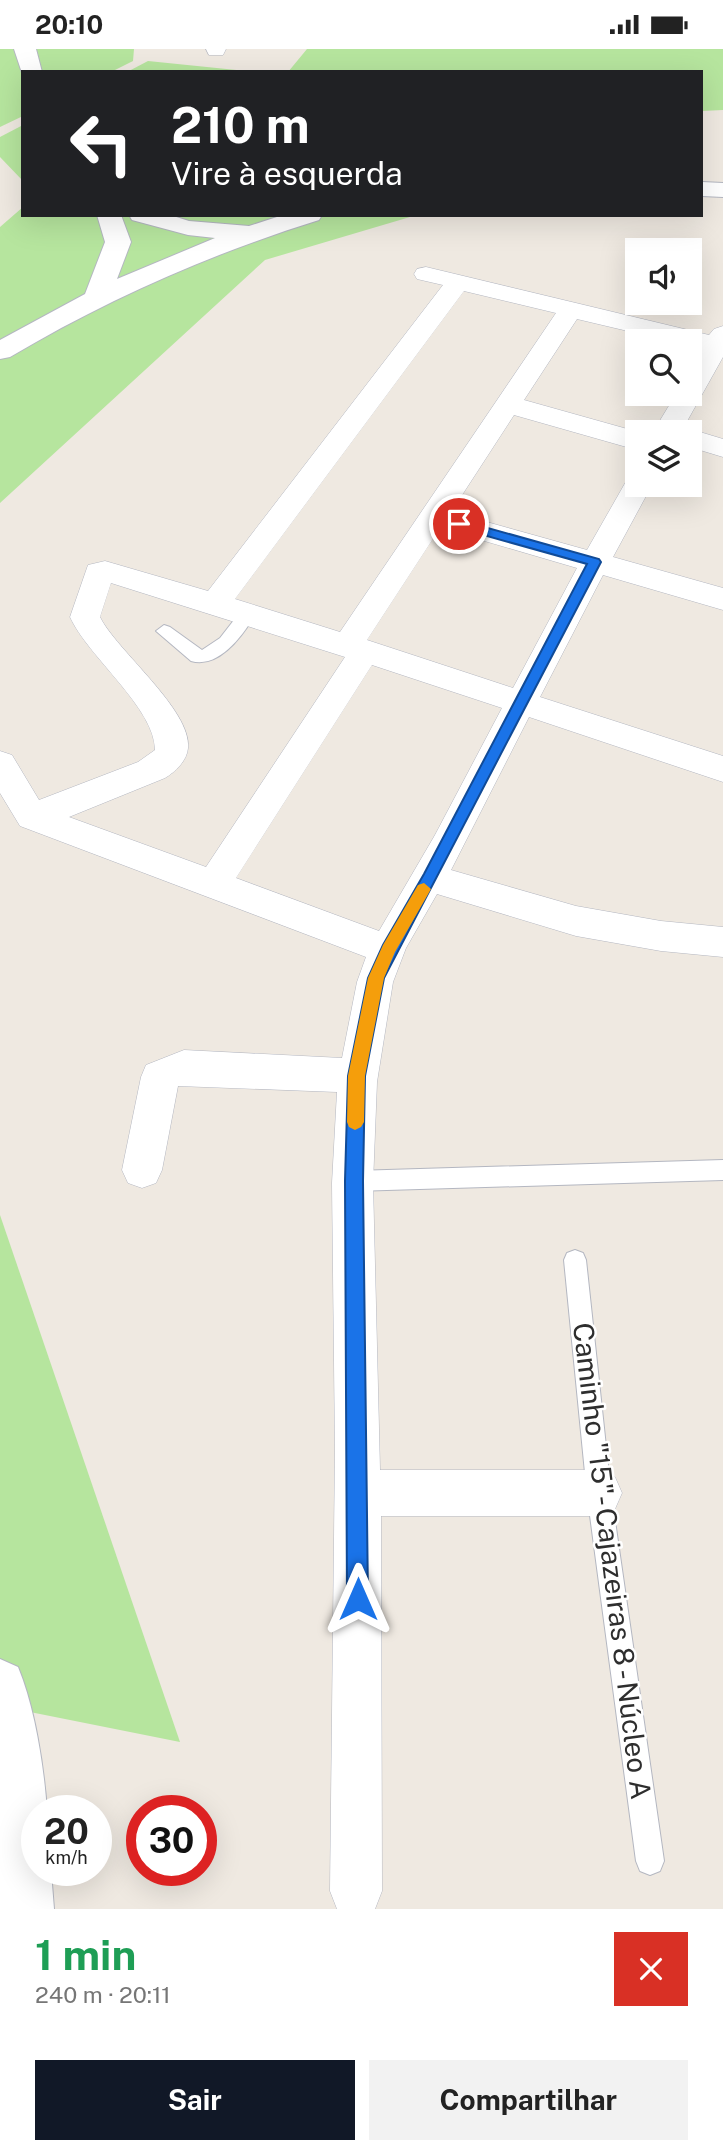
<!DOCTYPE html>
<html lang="pt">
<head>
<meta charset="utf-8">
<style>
	:root { --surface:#fff; --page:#f2f2f2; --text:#222; --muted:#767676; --accent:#111827 }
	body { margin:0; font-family:"Public Sans",sans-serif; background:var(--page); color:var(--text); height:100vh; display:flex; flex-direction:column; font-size:26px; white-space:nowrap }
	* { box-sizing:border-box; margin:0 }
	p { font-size:23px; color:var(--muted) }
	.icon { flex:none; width:38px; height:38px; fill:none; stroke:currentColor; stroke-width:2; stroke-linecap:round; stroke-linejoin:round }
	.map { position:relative; height:1860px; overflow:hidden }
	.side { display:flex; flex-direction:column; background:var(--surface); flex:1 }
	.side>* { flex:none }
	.guide { position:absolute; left:21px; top:21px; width:682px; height:147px; border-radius:0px; box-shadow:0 7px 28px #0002; background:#202124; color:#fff; overflow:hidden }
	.tools { position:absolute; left:625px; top:189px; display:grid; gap:14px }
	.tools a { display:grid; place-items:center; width:77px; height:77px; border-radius:0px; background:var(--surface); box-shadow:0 7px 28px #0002; font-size:35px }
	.speed { position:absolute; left:21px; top:1746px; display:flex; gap:14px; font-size:35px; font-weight:700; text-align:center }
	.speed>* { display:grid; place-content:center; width:91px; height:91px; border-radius:50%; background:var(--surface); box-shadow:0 7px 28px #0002; line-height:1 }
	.speed small { font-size:18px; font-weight:400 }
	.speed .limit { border:10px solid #d22; background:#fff; color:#111 }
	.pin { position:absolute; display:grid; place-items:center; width:60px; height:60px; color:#fff; margin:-30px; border:4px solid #fff; border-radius:50%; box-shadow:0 2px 7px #0007 }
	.me { position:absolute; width:77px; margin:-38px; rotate:0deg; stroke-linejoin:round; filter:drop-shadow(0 0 5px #0008) }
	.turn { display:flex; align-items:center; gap:24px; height:147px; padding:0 35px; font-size:32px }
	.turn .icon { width:91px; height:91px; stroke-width:2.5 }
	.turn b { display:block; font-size:49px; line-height:60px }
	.round { display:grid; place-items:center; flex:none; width:74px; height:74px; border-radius:0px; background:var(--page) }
	.head { display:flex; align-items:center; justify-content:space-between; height:119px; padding:0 35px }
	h1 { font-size:42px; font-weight:700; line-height:52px; color:#1e9e55 }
	.primary-button { display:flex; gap:14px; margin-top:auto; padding:14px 35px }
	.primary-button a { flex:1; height:80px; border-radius:0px; background:var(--accent); color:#fff; font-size:28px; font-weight:700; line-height:80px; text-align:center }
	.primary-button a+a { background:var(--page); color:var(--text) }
	.status { display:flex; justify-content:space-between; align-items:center; height:49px; padding:0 35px; background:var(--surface); direction:ltr }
	.status svg { height:19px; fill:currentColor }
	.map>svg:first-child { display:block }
</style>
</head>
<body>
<div class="status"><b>20:10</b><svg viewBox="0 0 49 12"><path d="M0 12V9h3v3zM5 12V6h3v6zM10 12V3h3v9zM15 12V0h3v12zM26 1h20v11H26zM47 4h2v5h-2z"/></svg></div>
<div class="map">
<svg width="723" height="1860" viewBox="0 0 723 1860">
	<rect width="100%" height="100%" fill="#efe9e1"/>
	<g fill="#b6e59e">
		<path d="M0,0H134L133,12L111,23H23V67L0,78Z"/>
		<path d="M307,0H723V61L702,62V23H288Z"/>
		<path d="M148,12L256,23H127Z"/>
		<path d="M23,76V132L0,108V88Z"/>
		<path d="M23,158V166L410,168L265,211L0,454V178Z"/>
		<path d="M0,1166L180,1693L0,1657Z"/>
	</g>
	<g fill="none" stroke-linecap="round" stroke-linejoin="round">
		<g stroke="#b4b7c1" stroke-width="2">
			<g id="service">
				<path d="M247,560L255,566C243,586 219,620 191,612L156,582L164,576L170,578L202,601L220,589L241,562Z"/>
				<path d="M723,1111V1131L354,1142L347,1139L343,1132L347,1125L354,1122Z"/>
				<path d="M575,1201L583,1204L586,1211L611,1444L664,1812L660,1822L650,1826L640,1822L636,1812L587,1444L564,1211L567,1204Z"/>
			</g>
		</g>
		<g stroke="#b4b7c1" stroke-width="1">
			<g id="minor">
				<path d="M206,0H226L223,6H209Z"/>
				<path d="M426,218L709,286L714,280L723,277V308L681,383L690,380L723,390V408L690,398V383H653L676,345H690V321L702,300L690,297V292H670L577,270L524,351L638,383L637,401L514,366L451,463L587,501L628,429L637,427V436H652L613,508L723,539V561L603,526L540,648L723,707V733L529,668L451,821L576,857L661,872L723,878V908L661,902L576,887L437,845L406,899L393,933L377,1033L373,1134L380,1421H599L615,1428L622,1444L615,1460L599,1467H381L382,1842L375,1860H337L330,1842L335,1401L332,1134L337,1043L178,1037L162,1121L156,1134L142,1139L128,1134L122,1121L141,1028L146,1016L184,1001L342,1009L357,933L366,908L20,777L0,744V702L12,706L39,751L138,713L155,701C155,659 88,608 70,568L88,516L105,512L208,542L443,236L417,230L414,225L417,220ZM464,242L556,264L340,583L235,550ZM440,479L577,519L513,639L367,591ZM111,534L345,608L206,818L69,768L165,729C175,723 187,712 188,699C192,661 116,601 100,568ZM372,616L502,659L435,786L379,882L236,829Z"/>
			</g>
		</g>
		<g stroke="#b4b7c1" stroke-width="2">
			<g id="secondary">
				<path d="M14,0H36L42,23H23V27Z"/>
				<path d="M702,133L723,134V148L702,147Z"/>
				<path d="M97,166H121L131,193L117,230L215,189L188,186L132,171L129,166H170L189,172L249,177L283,166H322L319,171C210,205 108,250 10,308L0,310V291L85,245L105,193Z"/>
				<path d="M0,1610L18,1618C35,1659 44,1718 47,1762H37V1822H51L54,1860H0Z"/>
			</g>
		</g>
		<use href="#service" fill="#fff" fill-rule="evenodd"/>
		<use href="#minor" fill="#fff" fill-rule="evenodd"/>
		<use href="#secondary" fill="#fff" fill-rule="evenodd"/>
	</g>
	<path fill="#1a73e8" stroke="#114b97" stroke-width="2" d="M459,471L599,510L601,513L384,929L365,1027L363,1132L368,1550L365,1557L358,1560L350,1557L347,1550L345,1132L348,1027L368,929L383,896L424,825L587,515L455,478V472Z"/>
	<path fill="#f59e0b" d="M424,834L431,840L395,903L384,929L365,1027L364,1073L361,1078L355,1081L349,1078L347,1073L348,1027L368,929L383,896L418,836Z"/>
	<g text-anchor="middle" stroke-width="5" stroke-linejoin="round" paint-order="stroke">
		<g font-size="28" fill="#2e2e2e" stroke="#fff">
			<text transform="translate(612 1512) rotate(83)" y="10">Caminho "15"- Cajazeiras 8 - Núcleo A</text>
		</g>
	</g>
</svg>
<div class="tools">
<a><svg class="icon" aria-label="sound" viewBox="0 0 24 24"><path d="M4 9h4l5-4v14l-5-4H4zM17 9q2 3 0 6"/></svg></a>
<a><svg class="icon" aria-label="search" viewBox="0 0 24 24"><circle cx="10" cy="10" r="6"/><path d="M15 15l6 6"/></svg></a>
<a><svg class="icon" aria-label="layers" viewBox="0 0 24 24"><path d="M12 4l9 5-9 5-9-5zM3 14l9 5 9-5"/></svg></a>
</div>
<div class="speed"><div>20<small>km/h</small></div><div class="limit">30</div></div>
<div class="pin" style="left:459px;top:475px;background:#d93025"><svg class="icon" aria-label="arrive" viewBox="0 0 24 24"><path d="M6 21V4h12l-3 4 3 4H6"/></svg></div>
<svg class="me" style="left:358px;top:1550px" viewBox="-20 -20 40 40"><path d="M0-17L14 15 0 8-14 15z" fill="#1a73e8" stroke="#fff" stroke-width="4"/></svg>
<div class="guide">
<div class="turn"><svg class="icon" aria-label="left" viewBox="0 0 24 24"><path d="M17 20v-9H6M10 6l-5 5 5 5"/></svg><div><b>210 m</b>Vire à esquerda</div></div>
</div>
</div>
<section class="side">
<div class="head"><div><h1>1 min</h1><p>240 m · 20:11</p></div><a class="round" style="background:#d93025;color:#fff"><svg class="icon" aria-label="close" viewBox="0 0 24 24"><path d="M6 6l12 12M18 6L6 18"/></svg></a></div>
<div class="primary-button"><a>Sair</a><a>Compartilhar</a></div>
</section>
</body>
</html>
